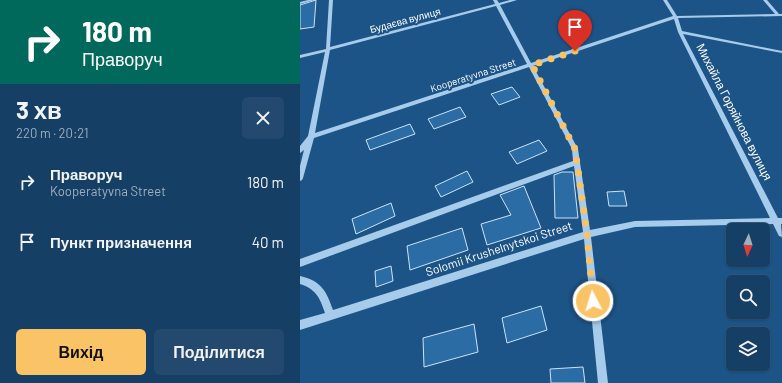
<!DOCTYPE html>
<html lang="uk">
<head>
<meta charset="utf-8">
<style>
	:root { --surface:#163f65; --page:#234a6e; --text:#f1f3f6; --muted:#9eafbf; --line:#355879; --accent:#fac365 }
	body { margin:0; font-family:Barlow,sans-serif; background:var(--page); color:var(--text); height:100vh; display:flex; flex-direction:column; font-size:15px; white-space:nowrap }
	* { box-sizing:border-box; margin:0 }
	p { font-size:13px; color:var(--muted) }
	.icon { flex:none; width:22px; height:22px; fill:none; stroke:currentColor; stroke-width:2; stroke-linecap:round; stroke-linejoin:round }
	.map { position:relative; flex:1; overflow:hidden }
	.side { display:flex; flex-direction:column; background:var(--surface); width:300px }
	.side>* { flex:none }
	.hud { background:#00695c; color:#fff; overflow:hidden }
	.needle { width:26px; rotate:184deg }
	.buttons { position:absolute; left:426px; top:223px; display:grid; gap:8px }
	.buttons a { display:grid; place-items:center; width:44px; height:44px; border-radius:6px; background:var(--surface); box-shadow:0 1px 3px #0004,0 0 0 1px var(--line); font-size:20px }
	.pin { position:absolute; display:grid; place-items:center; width:34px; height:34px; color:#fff; margin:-41px -17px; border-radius:50% 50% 50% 0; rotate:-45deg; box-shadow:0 0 4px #0007 }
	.pin .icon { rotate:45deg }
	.me { position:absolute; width:44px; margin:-22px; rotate:355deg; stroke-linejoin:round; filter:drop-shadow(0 0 3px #0008) }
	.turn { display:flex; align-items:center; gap:14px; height:84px; padding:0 16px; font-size:18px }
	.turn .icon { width:52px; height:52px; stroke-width:2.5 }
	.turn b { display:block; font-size:28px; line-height:34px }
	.round { display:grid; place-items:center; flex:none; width:42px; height:42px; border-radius:6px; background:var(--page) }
	.headline { display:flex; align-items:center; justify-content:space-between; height:68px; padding:0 16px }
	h1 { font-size:24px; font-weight:700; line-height:30px }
	.cta { display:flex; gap:8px; margin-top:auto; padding:8px 16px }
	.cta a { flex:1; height:46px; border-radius:6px; background:var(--accent); color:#111; font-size:16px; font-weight:700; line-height:46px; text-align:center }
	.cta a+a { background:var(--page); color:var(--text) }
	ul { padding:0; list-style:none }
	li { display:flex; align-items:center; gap:12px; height:60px; padding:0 16px }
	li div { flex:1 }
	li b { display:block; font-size:15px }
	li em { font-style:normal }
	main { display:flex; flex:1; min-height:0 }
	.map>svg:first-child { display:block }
</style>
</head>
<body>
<main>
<section class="side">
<div class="hud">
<div class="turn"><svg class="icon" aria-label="right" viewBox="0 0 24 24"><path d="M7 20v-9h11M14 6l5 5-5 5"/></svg><div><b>180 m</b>Праворуч</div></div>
</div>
<div class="headline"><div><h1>3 хв</h1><p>220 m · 20:21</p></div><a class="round"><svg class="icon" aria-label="close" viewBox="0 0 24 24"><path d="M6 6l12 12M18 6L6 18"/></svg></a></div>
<ul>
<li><svg class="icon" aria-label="right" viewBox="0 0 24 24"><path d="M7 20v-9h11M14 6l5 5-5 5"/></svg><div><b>Праворуч</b><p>Kooperatyvna Street</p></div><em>180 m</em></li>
<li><svg class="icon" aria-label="arrive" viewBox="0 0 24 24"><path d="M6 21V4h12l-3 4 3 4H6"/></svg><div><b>Пункт призначення</b></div><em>40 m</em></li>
</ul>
<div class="cta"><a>Вихід</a><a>Поділитися</a></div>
</section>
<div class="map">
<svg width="482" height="383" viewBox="0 0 482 383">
	<rect width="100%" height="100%" fill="#1d5487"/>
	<g fill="#2c6ca5" stroke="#cbe3f8">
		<path d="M16,0L14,27L0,29V5Z"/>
		<path d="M212,87L220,97L199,105L191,94Z"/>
		<path d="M160,107L166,117L134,129L128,119Z"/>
		<path d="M110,124L115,134L70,150L66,140Z"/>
		<path d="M239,140L247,151L217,164L209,152Z"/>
		<path d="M167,171L173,182L141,197L135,186Z"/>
		<path d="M262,172H273L278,218H255L254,175Z"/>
		<path d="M224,186L241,228L187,245L181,224L211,215L200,195Z"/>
		<path d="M324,191L327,206H309L307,192Z"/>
		<path d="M91,203L95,216L56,234L52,219Z"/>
		<path d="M162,228L168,250L110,270L107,246Z"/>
		<path d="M91,266L93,281L76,287L75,271Z"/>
		<path d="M241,306L247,330L207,343L202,318Z"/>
		<path d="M174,324L178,352L124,367L123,338Z"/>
		<path d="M283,367L285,383H251L250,369Z"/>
	</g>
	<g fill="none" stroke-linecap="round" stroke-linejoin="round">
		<g fill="#a6cbeb" fill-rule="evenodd">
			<path d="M8,0H15L0,4V2Z"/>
			<path d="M29,0H33L30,47L195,4L193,0H197L199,3L210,0H217L200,5L231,63L373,16L363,0H367L377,16L475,14L463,0H467L479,14H482V16L378,18L382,31L482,51V53L383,34L478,218H482V224H481L482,237L479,236L473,224L335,227L291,237L308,383H298L284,239L0,330V320L25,313C20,298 16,289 0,284V276C21,281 26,290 33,310L283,232L274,166L0,267V259L273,161L272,149L229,67L14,138L3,178L2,180L0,181V166L4,150L0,153V146L8,136L25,52L0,58V55L26,49ZM196,6L227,64L15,133L30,50ZM374,19L378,32L470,218L335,221L290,230L278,149L233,66Z"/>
		</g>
	</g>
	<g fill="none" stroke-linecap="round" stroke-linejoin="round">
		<path stroke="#fac365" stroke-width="7" stroke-dasharray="0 12.6" d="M275,51L232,65L275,149L287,234L293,301"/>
	</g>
	<g text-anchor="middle" stroke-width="4" stroke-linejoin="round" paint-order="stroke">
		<g font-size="10" fill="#fff" stroke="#1d5487">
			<text transform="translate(105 20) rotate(-15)" y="4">Будаєва вулиця</text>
			<text transform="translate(173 75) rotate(-18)" y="4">Kooperatyvna Street</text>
		</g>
		<g font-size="12" fill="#fff" stroke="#1d5487">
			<text transform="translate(434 112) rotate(63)" y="4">Михайла Горяйнова вулиця</text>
			<text transform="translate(199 249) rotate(-18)" y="4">Solomii Krushelnytskoi Street</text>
		</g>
	</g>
</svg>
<div class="buttons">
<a><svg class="needle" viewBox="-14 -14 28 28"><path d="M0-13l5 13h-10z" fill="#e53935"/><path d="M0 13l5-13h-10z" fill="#9eafbf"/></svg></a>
<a><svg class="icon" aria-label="search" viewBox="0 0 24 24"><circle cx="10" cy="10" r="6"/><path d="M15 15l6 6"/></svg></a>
<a><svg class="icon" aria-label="layers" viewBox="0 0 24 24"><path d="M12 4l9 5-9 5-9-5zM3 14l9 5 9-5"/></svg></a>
</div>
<div class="pin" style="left:275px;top:51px;background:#d93025"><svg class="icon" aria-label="arrive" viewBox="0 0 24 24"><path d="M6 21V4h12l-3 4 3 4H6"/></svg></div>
<svg class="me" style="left:293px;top:301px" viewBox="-20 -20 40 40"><circle r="17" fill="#fac365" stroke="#fff" stroke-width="3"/><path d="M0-11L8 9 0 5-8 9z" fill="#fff"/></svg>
</div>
</main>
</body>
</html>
